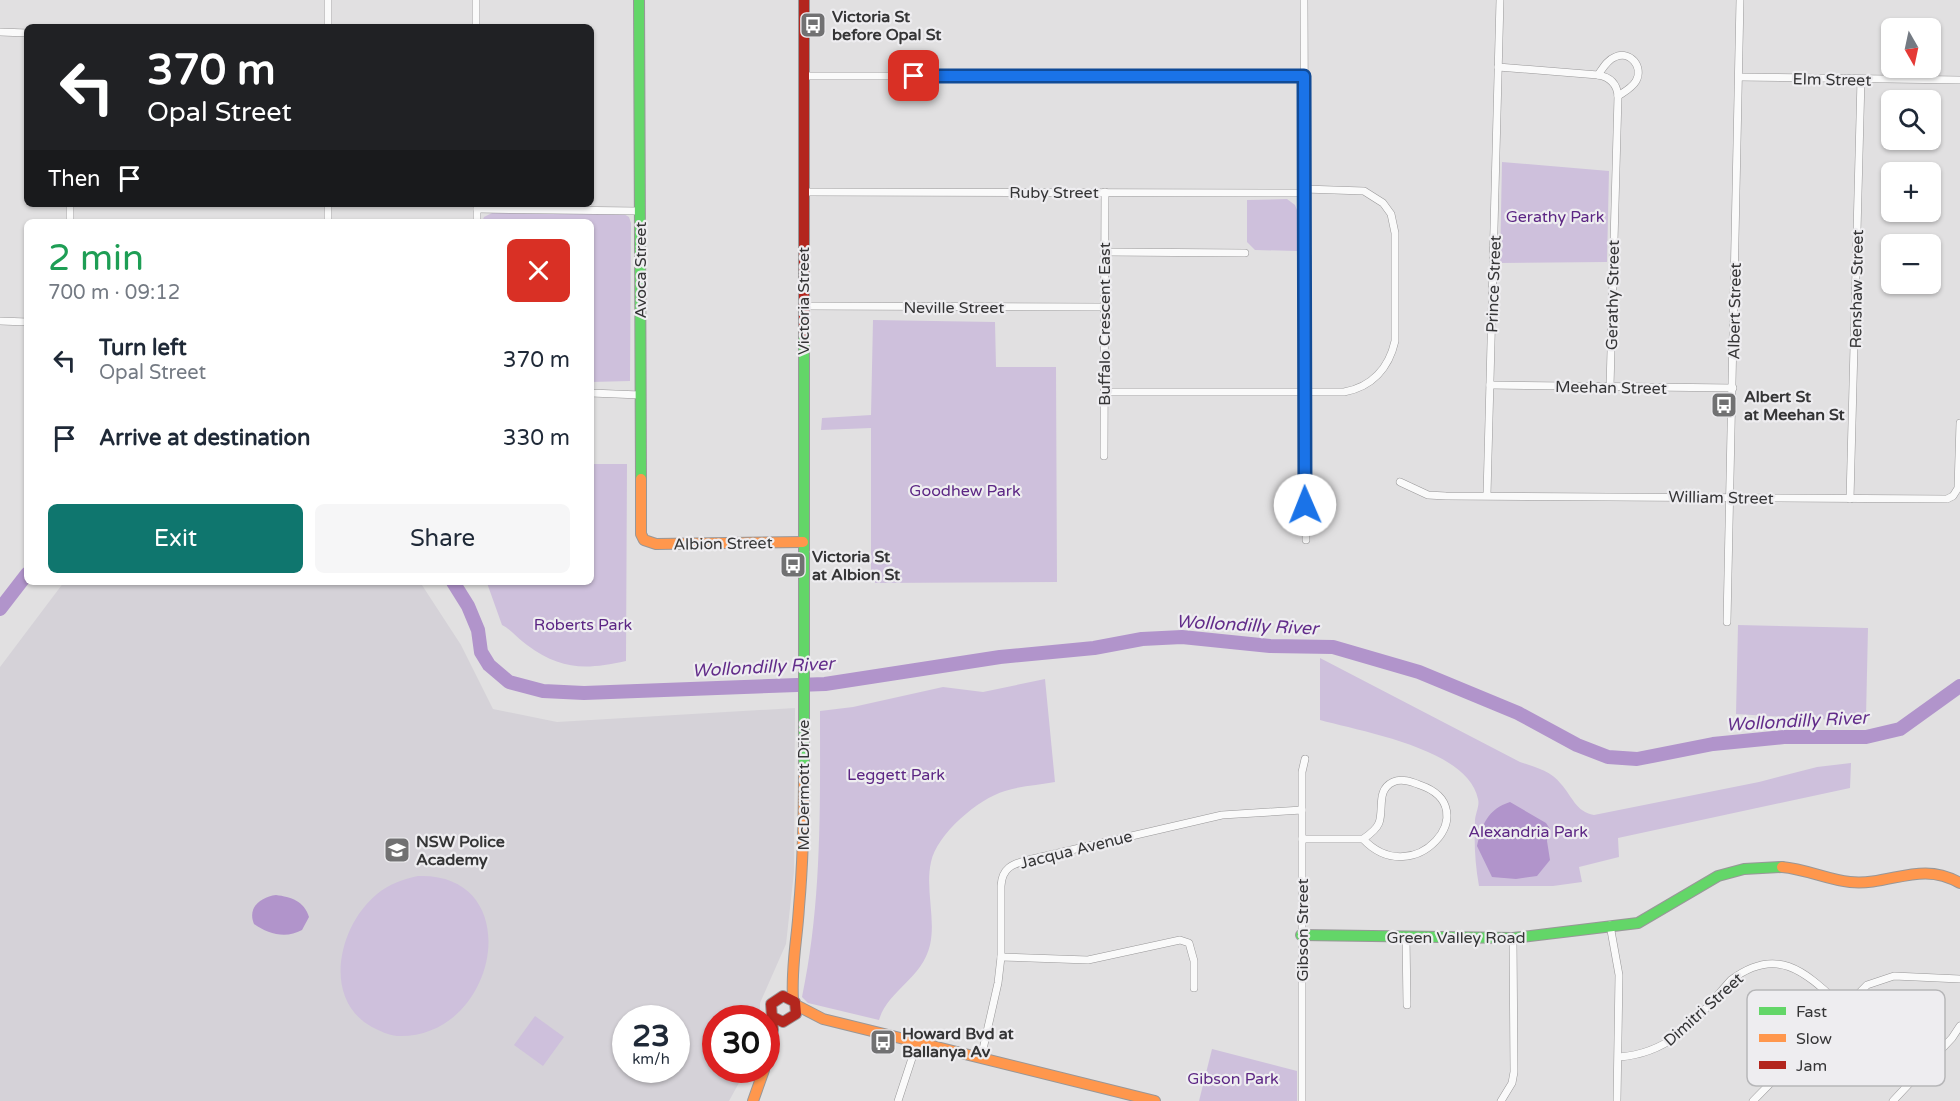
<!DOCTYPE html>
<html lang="en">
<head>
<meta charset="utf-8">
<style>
	:root { --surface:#fff; --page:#f6f6f7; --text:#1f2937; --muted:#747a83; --accent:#0f766e }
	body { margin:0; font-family:"Varela Round",sans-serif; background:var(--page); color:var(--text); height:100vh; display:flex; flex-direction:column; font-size:22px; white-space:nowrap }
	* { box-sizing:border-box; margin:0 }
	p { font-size:20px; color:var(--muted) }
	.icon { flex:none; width:33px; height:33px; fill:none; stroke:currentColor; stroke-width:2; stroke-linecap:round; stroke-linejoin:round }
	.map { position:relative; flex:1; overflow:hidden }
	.sheet { position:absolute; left:24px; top:219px; width:570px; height:366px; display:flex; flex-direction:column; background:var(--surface); border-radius:9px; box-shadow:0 2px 4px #0004 }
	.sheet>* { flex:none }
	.guide { position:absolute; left:24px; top:24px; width:570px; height:183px; border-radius:9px; box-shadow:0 2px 4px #0004; background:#202124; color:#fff; overflow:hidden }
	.needle { width:39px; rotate:171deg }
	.buttons { position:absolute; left:1881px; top:18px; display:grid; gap:12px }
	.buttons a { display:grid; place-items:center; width:60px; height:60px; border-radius:9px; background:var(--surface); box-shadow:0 2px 4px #0004; font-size:30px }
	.speed { position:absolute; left:612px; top:1005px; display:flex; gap:12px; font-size:30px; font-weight:700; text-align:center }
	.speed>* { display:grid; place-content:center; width:78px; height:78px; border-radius:50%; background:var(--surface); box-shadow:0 2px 4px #0004; line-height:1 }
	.speed small { font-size:15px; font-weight:400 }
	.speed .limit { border:9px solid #d22; background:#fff; color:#111 }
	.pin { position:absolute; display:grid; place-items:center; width:51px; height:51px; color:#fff; margin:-26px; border-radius:12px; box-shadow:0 3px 9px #0006 }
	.me { position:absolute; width:66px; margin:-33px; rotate:359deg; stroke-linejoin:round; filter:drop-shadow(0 0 4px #0008) }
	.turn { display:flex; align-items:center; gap:21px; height:126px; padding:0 24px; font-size:27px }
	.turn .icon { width:78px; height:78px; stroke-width:2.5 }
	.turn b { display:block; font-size:42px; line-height:51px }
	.then { display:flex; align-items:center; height:57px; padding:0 24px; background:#0003; gap:12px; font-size:22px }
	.round { display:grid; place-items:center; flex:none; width:63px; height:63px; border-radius:9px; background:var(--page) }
	.overview { display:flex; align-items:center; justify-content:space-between; height:102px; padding:0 24px }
	h1 { font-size:36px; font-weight:600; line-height:45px; color:#1e9e55 }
	.button { display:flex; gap:12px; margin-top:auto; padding:12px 24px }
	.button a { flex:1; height:69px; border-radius:9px; background:var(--accent); color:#fff; font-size:24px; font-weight:600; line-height:69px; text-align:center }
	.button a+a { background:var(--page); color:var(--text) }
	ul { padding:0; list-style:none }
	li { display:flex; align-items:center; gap:18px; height:78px; padding:0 24px }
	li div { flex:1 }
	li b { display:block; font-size:22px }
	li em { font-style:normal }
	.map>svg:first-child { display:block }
</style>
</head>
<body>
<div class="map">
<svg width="1960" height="1101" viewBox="0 0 1960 1101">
	<rect width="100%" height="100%" fill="#e1e0e1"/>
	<path fill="#d5d2d8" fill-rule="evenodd" d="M64,582H420L461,645L493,709L557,722L795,708L794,872L786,944L760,1003V1018H716V1070H746L729,1101H0V667ZM626,1018H676V1070H626Z"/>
	<g fill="#cec0dc">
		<path d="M1502,162L1609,171L1607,262L1500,263Z"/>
		<path d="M1287,199L1295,205L1297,210V251L1255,250L1247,242V200Z"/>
		<path d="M492,213H622L629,217L631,223L630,381L591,382V222H482L484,217Z"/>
		<path d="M873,320L995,322L996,367H1056L1057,582L875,583V572H871V428L821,430L822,418L871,415Z"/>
		<path d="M591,464H627L626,661C585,670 561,670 527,645C517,638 513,631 502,625L487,583L591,582Z"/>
		<path d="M1738,625L1868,628L1866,717L1853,721L1736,714Z"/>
		<path d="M1320,658L1520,762C1535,767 1551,771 1561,784C1572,796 1576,812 1594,815L1759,782L1817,767L1851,763L1850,788L1618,838L1619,857L1579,867L1582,882L1553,886H1479C1475,864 1474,844 1475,821C1475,814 1480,806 1478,799C1468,749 1363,732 1320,720Z"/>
		<path d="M1045,679L1055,782C1039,785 1020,786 1005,791C978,799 937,834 931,862C925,889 936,919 930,945C922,979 888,990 879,1020L808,1003L802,997C822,902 820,807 820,711L853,707L943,687L983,692Z"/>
		<path d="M418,876C529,872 499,1040 397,1036C388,1035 380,1031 372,1027C321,999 339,925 377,894C389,884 403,879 418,876Z"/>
		<path d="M535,1016L564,1037L543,1066L514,1045Z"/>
		<path d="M1212,1049L1297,1071V1101H1199Z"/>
	</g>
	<g fill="#b194cb">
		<path d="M1510,802L1546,823L1550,829L1547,841L1550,860L1537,876L1516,879L1492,877L1477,846C1482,824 1488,809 1510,802Z"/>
		<path d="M276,895C291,897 304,901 309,917L302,930C286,939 268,934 254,924C247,907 261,897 276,895Z"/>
	</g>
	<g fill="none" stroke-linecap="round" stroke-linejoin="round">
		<g stroke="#b194cb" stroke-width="14">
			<path d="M453,582L468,606L478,630L481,652L489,665L509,682L543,691L584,693L825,684L1000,657L1094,648L1142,639L1182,637L1270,646L1333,647L1419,672L1518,713L1577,745L1608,757L1637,759L1713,744L1784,737H1866L1900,729L1960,686"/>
			<path d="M0,609L27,574"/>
		</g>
		<g stroke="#989798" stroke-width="8">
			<g id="street">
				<path d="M1304,0L1306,540"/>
				<path d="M328,27V0"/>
				<path d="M476,27V0"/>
				<path d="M0,32L27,33"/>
				<path d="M1498,67L1598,75C1610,77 1617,84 1618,96L1610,387"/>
				<path d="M1598,75C1603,68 1607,60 1615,57C1630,50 1644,67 1636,81C1632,88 1624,92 1618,96"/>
				<path d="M804,76H1304"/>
				<path d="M1739,77L1960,80"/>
				<path d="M804,192L1304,193"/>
				<path d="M70,204V222"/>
				<path d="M328,204V222"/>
				<path d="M477,204V222"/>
				<path d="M477,209L639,211"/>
				<path d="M1105,252L1245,253"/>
				<path d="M803,306L1104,307"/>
				<path d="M0,321L27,322"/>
				<path d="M1490,385L1733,388"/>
				<path d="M1104,392H1344C1372,387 1389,368 1395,341V233L1391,214L1383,203L1364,191L1304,189"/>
				<path d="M591,393L640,395"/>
				<path d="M1104,456L1105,192"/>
				<path d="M1400,482L1428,495L1446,496L1947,499L1953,496L1958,488L1960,423"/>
				<path d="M1487,495L1500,0"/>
				<path d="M1850,499L1861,79"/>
				<path d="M1727,622L1740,0"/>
				<path d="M1302,839H1363C1414,893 1487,808 1420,785C1412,782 1402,778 1393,782C1376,790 1384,809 1379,823C1376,830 1369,835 1363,839"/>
				<path d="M1610,925L1619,975L1617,1101"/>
				<path d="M1406,937L1407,1005"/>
				<path d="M1001,957L1088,960L1180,940L1189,943L1194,961V988"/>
				<path d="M1619,1057C1673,1053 1697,1018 1731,980C1779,944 1807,974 1843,1007"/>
				<path d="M981,1058L998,983L1001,957V886C1002,868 1012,864 1028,860L1222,815L1302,810"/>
				<path d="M898,1101L917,1043"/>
				<path d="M1302,1101V772L1305,759"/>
				<path d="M1501,1101L1512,1083L1514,1072L1513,938"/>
				<path d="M1753,1101L1867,985L1894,976L1960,979"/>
				<path d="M1893,1101L1952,1038L1960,1026"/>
			</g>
		</g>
		<g stroke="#989798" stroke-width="12">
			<g id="fast">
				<path d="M639,0L641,479"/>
				<path d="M804,334V772"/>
				<path d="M1301,935L1513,938L1638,923L1718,876L1744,869L1782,867"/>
			</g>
		</g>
		<g stroke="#989798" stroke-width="12">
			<g id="slow">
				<path d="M641,479V534L644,540L656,544L803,542"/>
				<path d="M1782,867C1806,869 1828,880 1850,882C1891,886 1920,860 1960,883"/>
				<path d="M793,1000C791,965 797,941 799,907C803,862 804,817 804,772"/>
				<path d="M796,1005L823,1019L1155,1101"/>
				<path d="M753,1101L764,1070"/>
			</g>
		</g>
		<g stroke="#989798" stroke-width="12">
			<g id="jam">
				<path d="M804,0V334"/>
				<path d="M766,1062L773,1030L771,1004L783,996L795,1002L796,1014L783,1022L773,1017"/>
			</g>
		</g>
		<use href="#street" stroke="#fafafa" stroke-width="7"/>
		<use href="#fast" stroke="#63d668" stroke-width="10"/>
		<use href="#slow" stroke="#ff974d" stroke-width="10"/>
		<use href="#jam" stroke="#b3261e" stroke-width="10"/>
	</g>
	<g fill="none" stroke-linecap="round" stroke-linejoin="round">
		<g stroke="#114b97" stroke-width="15">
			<path id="route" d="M914,76H1304L1305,505"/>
		</g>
		<use href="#route" stroke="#1a73e8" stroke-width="10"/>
	</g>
	<defs>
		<g id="bus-square" transform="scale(1.35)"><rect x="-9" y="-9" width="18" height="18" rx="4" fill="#717172" stroke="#eeedf0"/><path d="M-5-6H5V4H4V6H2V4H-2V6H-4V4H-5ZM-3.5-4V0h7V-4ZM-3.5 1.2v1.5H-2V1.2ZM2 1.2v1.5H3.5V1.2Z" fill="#fff"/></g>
		<g id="university-square" transform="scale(1.35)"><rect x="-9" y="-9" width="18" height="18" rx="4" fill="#717172" stroke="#eeedf0"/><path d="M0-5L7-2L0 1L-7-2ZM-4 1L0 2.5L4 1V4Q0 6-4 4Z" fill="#fff"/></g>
	</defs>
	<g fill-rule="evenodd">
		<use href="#bus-square" x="813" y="25"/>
		<use href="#bus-square" x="1724" y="405"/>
		<use href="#bus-square" x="793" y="565"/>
		<use href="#university-square" x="397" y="850"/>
		<use href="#bus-square" x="883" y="1042"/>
	</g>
	<g text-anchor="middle" stroke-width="4.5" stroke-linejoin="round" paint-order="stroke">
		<g font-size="16" font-weight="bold" fill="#353536" stroke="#eeedf0" text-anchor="start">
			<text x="832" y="22">Victoria St<tspan x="832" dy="18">before Opal St</tspan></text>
			<text x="1744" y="402">Albert St<tspan x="1744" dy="18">at Meehan St</tspan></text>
			<text x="812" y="562">Victoria St<tspan x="812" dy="18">at Albion St</tspan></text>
			<text x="416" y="847">NSW Police<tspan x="416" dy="18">Academy</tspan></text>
			<text x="902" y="1039">Howard Bvd at<tspan x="902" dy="18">Ballanya Av</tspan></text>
		</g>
		<g font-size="16" fill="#353536" stroke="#eeedf0">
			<text transform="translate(1832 79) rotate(1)" y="6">Elm Street</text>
			<text x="1054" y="198">Ruby Street</text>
			<text transform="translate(640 270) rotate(-90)" y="6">Avoca Street</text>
			<text transform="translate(1493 284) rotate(-88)" y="6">Prince Street</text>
			<text transform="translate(1856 289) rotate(-89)" y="6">Renshaw Street</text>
			<text transform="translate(1612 295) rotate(-89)" y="6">Gerathy Street</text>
			<text transform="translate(803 301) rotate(-90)" y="6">Victoria Street</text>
			<text x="954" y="313">Neville Street</text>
			<text transform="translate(1734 311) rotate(-89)" y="6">Albert Street</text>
			<text transform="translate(1104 324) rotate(-90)" y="6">Buffalo Crescent East</text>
			<text transform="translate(1611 387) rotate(1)" y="6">Meehan Street</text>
			<text transform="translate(1721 497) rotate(1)" y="6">William Street</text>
			<text transform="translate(723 543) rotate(-1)" y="6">Albion Street</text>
			<text transform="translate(803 785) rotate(-90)" y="6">McDermott Drive</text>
			<text transform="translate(1076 849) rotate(-14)" y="6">Jacqua Avenue</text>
			<text transform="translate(1302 930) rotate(-90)" y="6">Gibson Street</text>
			<text x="1456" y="943">Green Valley Road</text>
			<text transform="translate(1703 1009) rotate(-42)" y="6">Dimitri Street</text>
		</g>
		<g font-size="16" fill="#5c2684" stroke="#eeedf0">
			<text x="1555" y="222">Gerathy Park</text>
			<text x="965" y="496">Goodhew Park</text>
			<text x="583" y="630">Roberts Park</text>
			<text x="896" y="780">Leggett Park</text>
			<text x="1528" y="837">Alexandria Park</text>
			<text x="1233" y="1084">Gibson Park</text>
		</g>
		<g font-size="18" font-style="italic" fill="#622c8a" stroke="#eeedf0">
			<text transform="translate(1247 625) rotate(3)" y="6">Wollondilly River</text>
			<text transform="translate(763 667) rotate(-3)" y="6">Wollondilly River</text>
			<text transform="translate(1797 721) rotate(-3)" y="6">Wollondilly River</text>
		</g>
	</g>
	<rect x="1747" y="990" width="198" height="96" rx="9" fill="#eeedf0" stroke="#b6b6b8" stroke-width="1.5"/>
	<rect x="1759" y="1007" width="27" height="8" fill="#63d668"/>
	<rect x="1759" y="1034" width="27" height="8" fill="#ff974d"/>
	<rect x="1759" y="1061" width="27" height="8" fill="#b3261e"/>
	<g font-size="16" fill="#353536">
		<text x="1796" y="1017">Fast</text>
		<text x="1796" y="1044">Slow</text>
		<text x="1796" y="1071">Jam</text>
	</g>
</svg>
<div class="buttons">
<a><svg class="needle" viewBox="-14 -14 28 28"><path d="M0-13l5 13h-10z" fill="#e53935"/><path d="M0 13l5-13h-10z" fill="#747a83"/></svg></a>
<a><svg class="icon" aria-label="search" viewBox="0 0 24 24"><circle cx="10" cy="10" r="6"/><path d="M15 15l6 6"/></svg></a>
<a>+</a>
<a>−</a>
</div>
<div class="speed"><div>23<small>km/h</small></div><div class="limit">30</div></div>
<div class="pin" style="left:914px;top:76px;background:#d93025"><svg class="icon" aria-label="arrive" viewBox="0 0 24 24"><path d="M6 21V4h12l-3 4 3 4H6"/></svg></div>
<svg class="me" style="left:1305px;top:505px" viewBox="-20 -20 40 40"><circle r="19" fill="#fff"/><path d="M0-13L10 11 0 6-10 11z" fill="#1a73e8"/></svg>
<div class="guide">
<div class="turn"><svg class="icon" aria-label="left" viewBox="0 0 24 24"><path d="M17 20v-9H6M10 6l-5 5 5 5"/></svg><div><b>370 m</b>Opal Street</div></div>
<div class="then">Then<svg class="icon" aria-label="arrive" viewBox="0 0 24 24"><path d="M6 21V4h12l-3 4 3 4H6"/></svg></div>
</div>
<section class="sheet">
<div class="overview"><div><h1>2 min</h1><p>700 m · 09:12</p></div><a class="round" style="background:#d93025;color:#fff"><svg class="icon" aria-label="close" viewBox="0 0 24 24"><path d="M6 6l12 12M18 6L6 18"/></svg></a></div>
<ul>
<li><svg class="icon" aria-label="left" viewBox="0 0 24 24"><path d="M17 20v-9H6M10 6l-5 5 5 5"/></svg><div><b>Turn left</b><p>Opal Street</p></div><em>370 m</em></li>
<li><svg class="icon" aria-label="arrive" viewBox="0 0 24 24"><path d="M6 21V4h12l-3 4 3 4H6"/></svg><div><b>Arrive at destination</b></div><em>330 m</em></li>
</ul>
<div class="button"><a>Exit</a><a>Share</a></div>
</section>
</div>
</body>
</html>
